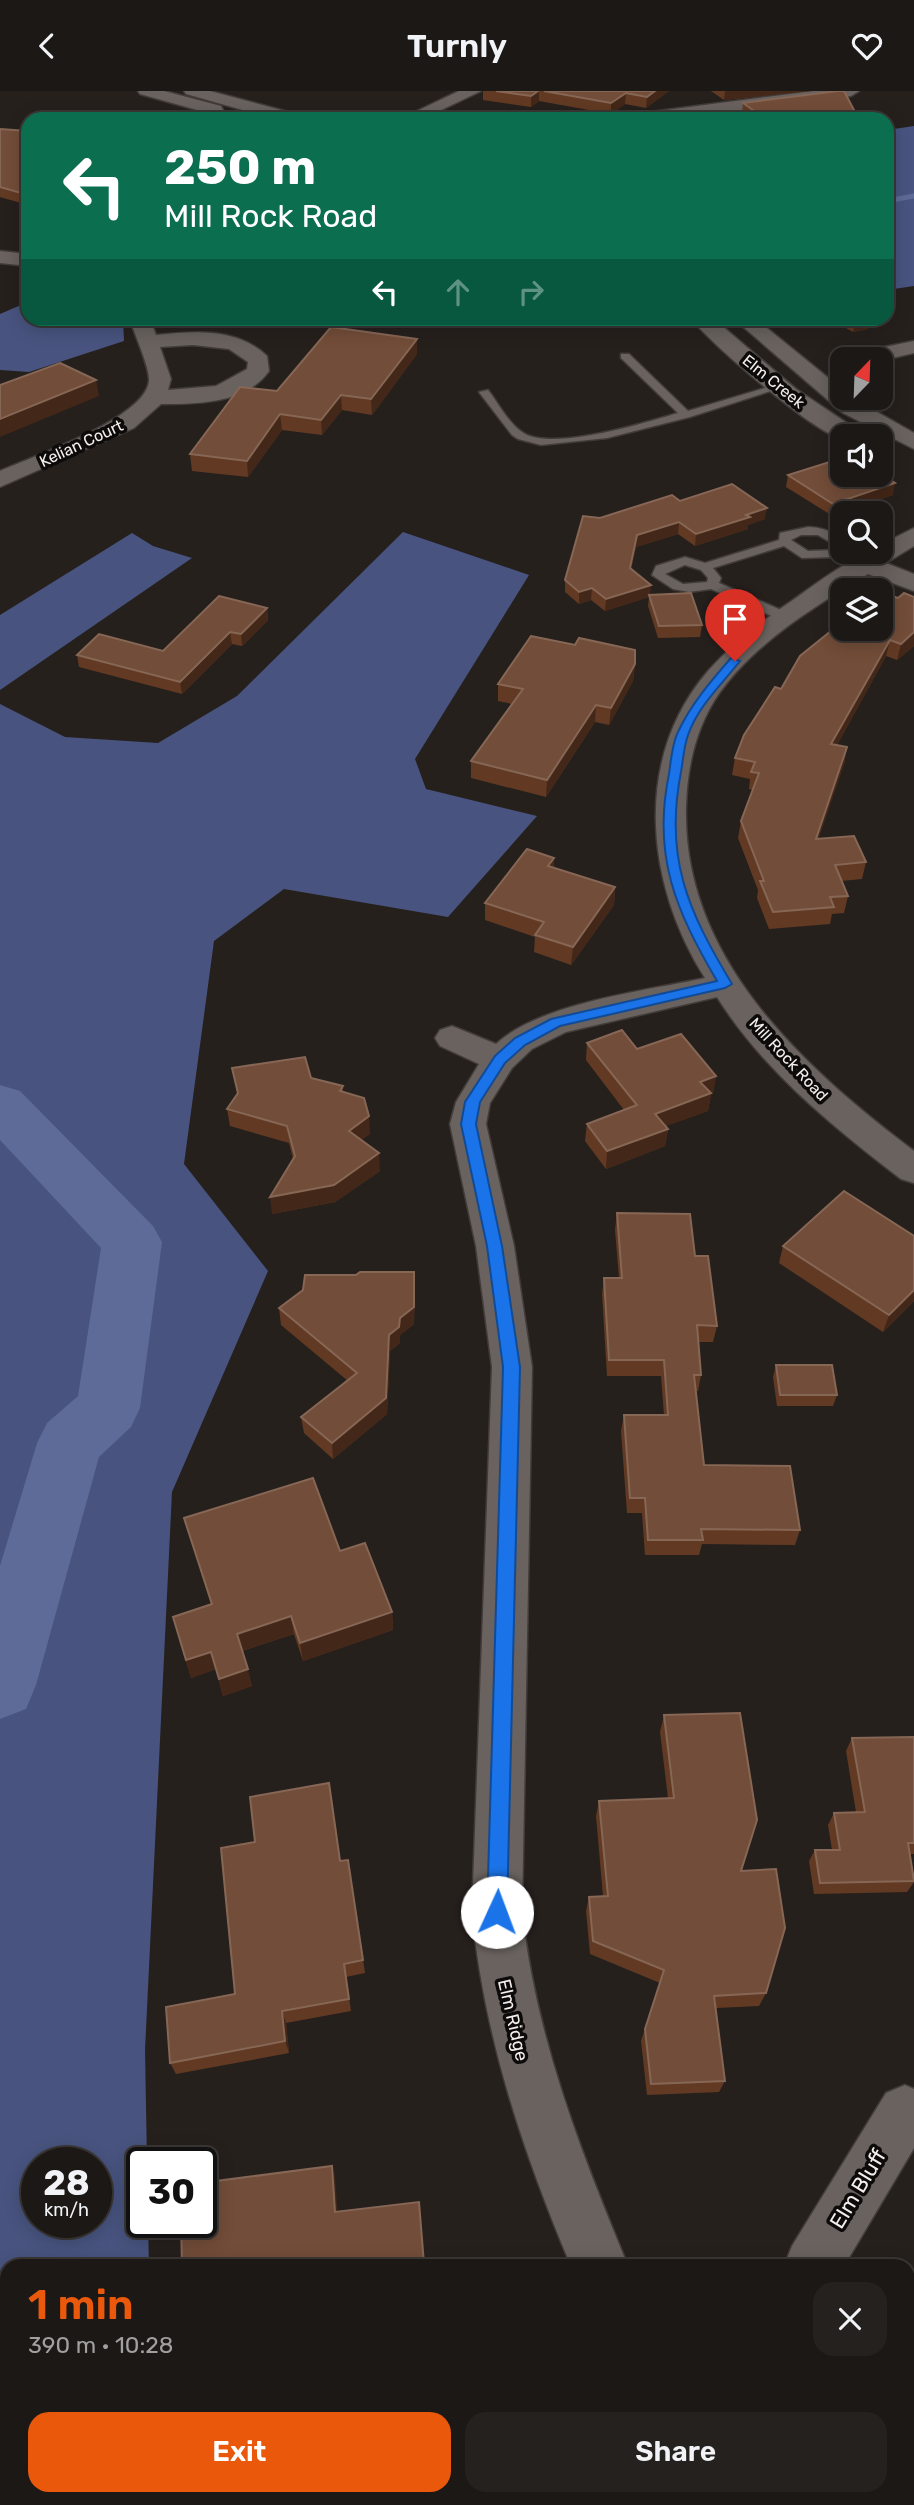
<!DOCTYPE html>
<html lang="en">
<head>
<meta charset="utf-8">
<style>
	:root { --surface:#1c1816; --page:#25211f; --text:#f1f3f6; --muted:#a0a0a1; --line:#3a3735; --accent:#ea580c }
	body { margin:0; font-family:Rubik,sans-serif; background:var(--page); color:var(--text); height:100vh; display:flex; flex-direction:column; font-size:26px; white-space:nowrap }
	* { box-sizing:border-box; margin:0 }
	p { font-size:23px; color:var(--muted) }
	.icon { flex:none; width:38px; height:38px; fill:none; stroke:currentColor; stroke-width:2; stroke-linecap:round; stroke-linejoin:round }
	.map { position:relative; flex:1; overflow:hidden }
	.panel { position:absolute; left:0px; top:2168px; width:915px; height:247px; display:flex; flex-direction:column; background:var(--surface); border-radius:21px 21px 0 0; box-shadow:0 4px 18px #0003,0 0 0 2px var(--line) }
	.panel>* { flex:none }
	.hud { position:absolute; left:21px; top:21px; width:873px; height:214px; border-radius:21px; box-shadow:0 4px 18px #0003,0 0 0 2px var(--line); background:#0b6e4f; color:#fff; overflow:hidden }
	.needle { width:46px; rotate:23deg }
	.controls { position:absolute; left:830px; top:256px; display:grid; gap:14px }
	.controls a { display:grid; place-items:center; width:63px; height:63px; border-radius:14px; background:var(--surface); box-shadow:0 4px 18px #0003,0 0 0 2px var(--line); font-size:35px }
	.speed { position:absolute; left:21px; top:2056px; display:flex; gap:14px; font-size:35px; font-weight:700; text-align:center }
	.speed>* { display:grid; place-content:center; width:91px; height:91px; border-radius:50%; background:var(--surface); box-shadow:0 4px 18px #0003,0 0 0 2px var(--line); line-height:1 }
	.speed small { font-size:18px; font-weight:400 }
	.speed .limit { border:4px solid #111; border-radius:10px; background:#fff; color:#111 }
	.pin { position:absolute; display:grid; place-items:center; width:60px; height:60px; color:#fff; margin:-72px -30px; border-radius:50% 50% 50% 0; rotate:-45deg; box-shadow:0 0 7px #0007 }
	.pin .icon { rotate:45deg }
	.me { position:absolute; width:77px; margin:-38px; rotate:2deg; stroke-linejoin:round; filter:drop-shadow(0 0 5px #0008) }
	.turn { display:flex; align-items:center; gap:24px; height:147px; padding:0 28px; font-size:32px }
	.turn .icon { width:91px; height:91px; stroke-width:2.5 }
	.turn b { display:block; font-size:49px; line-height:60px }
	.lanes { display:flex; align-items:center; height:66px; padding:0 28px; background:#0003; justify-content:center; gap:35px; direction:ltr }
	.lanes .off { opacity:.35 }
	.round { display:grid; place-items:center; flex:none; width:74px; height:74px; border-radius:21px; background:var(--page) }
	.head { display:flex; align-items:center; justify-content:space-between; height:119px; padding:0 28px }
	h1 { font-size:42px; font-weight:600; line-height:52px; color:var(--accent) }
	.action { display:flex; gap:14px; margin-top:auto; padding:14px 28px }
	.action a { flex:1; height:80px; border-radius:21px; background:var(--accent); color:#fff; font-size:28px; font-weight:600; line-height:80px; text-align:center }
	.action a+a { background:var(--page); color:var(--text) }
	header { display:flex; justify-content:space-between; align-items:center; height:91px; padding:0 28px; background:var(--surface); font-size:32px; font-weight:600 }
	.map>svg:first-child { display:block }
</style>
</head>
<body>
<header><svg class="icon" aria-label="back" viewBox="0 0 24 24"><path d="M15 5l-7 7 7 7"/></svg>Turnly<svg class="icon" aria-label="heart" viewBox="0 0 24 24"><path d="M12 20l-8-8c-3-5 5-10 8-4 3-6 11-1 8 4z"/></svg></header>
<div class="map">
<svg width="914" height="2414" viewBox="0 0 914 2414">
	<rect width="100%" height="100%" fill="#26201d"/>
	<g fill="#48547f" fill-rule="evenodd">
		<path d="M914,35V195L887,199V39Z"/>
		<path d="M28,211V228H123L124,250L29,281L0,279V223Z"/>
		<path d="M403,441L529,484L415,668L426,698L537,725L448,826L284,798L214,850L184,1073L268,1180L172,1401L145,1959L147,2072H142V2132H148L149,2175H7V2408H153V2414H0V613L65,646L158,652L237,605ZM37,2072H96V2132H37Z"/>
		<path d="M132,442L153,455L192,467L0,599V524Z"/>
	</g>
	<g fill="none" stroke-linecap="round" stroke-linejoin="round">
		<path stroke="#5e6a97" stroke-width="5" d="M887,110L914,105"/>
		<path fill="#5e6a97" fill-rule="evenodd" d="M0,994L20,1000L153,1135L162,1151L140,1317L131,1336L99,1366L36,1594L26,1618L0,1628V1475L37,1352L47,1332L78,1305L101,1157L0,1049Z"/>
		<g stroke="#413c3a" stroke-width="3">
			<g id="lane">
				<path d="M621,263H629L688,320L778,293L783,296L690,326L607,347L541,354L518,348L512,344L479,301L488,299C499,313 510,336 527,344C560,358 644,332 678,322L621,267Z"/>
				<path d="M808,436C821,436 831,440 842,447V460L873,474L867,478L836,466L802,467L784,455L713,477L721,487L719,492L788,522V528H778L711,498L689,501L673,498L652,484L656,475L685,466L705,472L779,449L780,442ZM801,444H818L835,454L833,459L808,460L791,449ZM685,474L701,479L708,487L707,491L683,493L665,483Z"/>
			</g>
		</g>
		<g stroke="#413c3a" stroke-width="3">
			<g id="street">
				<path d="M138,0H164L221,15L223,19L215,24L140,3Z"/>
				<path d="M184,0H210L300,24L302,28H275L186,3Z"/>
				<path d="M459,0H481L431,24L425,25L417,20Z"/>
				<path d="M813,0H859L851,5L674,28H627L635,23Z"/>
				<path d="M0,160L28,163V175L0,172Z"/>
				<path d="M130,228H150L156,244C195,240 236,236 267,265L269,280C246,313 196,313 161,313L134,337L0,396V380C33,365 145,328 149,290C150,276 134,243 130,228ZM193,254L229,258L248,271L247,278L216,295L168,299L171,288L160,256Z"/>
				<path d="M692,228H714L796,298L853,336L856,341L854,345C849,345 841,346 840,346C819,346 705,248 692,228Z"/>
				<path d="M734,228H756L842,298V306H851L914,342V358L843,322Z"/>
				<path d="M914,250V262L880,270L848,268L850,263Z"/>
				<path d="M914,437V455L886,472L914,483V500L868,483C816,515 757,550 720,601C696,635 687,676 686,716C682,867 803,976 914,1060V1092L901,1088C833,1036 763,979 717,906L566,941L532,958L512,977L490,1012L486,1033L514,1155L532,1276L522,1821C536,1947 580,2059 628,2175H571C523,2061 484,1945 472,1821L492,1276L476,1155L450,1033L456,1011L479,973L440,955L435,947L440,939L452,935L496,953C540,912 645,900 705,887C646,794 632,668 708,580C733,552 763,529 793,509C813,495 858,460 880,460V454Z"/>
				<path d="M905,1994L914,1998V2057L844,2175H784L792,2155L886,2002Z"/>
				<path d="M654,2408H714L712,2414H652Z"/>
				<path d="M754,2408H821L823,2414H756Z"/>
			</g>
		</g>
		<use href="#lane" fill="#69625f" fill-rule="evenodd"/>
		<use href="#street" fill="#69625f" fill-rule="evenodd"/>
	</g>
	<g fill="#623a23">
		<path d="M483,0H669L646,17L625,13L611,23L539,10L531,16L483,9Z"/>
		<path d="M711,0H811L724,9Z"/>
		<path d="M743,12L853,28H750L742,22Z"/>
		<path d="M0,38L28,40V114L0,106Z"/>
		<path d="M291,228H308L300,231Z"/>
		<path d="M831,228H870L868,238L853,241Z"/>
		<path d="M417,263L372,324L342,319L322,344L282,339L248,386L192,380L190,363L277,300Z"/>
		<path d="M788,384L893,404L831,424L786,396Z"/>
		<path d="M680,410L765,428L748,434V438L695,455L678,443L636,456L631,478L650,504L702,534L700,546L658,547L648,515L649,506L605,520L591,509L579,513L565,501V489L600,427Z"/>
		<path d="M914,506V555L897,569L886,565L837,654L847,656L844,673L818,748L866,771L862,788L841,790L848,805L844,822L832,823L830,833L769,838L757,807L758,799L738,747L741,730L753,699L749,698L750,688L732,684L735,667L781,598L898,507Z"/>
		<path d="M267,517L268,529L242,555L232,553L182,603L79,576L77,564L163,560Z"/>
		<path d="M635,573L633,590L609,634L595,631L546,706L471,687V670L512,613L498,610V593Z"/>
		<path d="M554,767V777L615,796L614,814L571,874L534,861L535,846L485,829V812Z"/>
		<path d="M587,952L637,958L716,985L713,1002L711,1003L708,1020L665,1035L668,1038L665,1055L606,1078L585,1050L587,1033L624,1019L586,969Z"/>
		<path d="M232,977L311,987L343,995V1001L370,1043L361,1049L380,1080L335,1111L272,1123L293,1068L289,1052L230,1035L227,1018L237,1003Z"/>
		<path d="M617,1122L695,1165L717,1235L713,1251H698L701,1284L698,1300H695L704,1374L800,1439L795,1454L702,1453L699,1464H645L642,1422H627L621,1340L624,1324H664L661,1285H607L602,1203L604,1187H619L615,1139Z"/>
		<path d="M914,1145V1210L883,1241L779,1172L783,1155Z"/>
		<path d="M415,1197L414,1233L400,1244V1252L390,1260L387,1323L333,1368L304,1342L301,1326L348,1290L281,1234L279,1217Z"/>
		<path d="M776,1274L837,1304L833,1315H777L773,1286Z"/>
		<path d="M184,1427L340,1460L392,1521L393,1539L303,1570L294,1543L242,1560L252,1595L223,1605L216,1578L191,1587L173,1526L211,1514Z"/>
		<path d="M664,1624L741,1780L766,1902L759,1915L716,1917L725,1990L719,2001L647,2004L641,1950L660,1892L590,1863L586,1820L589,1806L603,1805L596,1725L599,1710L668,1707L660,1641Z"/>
		<path d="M914,1646V1763H910L914,1791L907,1801L814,1803L809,1770L815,1759H832L828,1734L834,1722L856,1721L846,1660L852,1647Z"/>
		<path d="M348,1769L365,1882L346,1886L351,1920L286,1932L289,1962L176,1983L170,1972L235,1903L340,1770Z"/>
		<path d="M199,2408H303L257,2414H199Z"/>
	</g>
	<g fill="#432718">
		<path d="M538,0H539V10L531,16V5Z"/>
		<path d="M655,0H669L646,17L647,6Z"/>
		<path d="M725,0H811L724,9Z"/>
		<path d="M626,2L625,13L611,23V12Z"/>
		<path d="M855,21L853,28H807Z"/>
		<path d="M866,228H870L868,238L853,241L855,230Z"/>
		<path d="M417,248V263L372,324L371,308Z"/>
		<path d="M96,289L99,305L0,346V328Z"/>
		<path d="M341,304L342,319L322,344L321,329Z"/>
		<path d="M280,323L282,339L248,386L247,370Z"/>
		<path d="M895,392L893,404L831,424L833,413Z"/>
		<path d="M767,417L765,428L748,434V438L695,455L696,443Z"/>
		<path d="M679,431L678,443L636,456L629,489L630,477L637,444Z"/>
		<path d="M651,494L650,506L649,504V506L605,520L606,508Z"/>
		<path d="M592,497L591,509L579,513V501Z"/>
		<path d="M267,517L268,529L242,555L241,543Z"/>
		<path d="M230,541L232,553L182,603L180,591Z"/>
		<path d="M914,541V555L897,569L901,553Z"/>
		<path d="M890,549L886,565L828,670L831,653Z"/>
		<path d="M635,573L633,590L609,634L611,617Z"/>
		<path d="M596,614L595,631L546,706L547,689Z"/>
		<path d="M847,656L844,673L813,765L816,748Z"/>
		<path d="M554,767L553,784L548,775Z"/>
		<path d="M615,796L614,814L571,874L573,856Z"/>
		<path d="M716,985L713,1002L711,1003L708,1020L653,1040L655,1023L700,991Z"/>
		<path d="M369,1025L370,1043L350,1057L349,1040Z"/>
		<path d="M668,1038L665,1055L606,1078L607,1060Z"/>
		<path d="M379,1062L380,1080L335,1111L272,1123L270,1106Z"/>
		<path d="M414,1181V1233L400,1244V1252L390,1260L387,1323L333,1368L332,1352L389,1244L400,1227Z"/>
		<path d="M914,1199V1210L883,1241L889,1224Z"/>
		<path d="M392,1521L393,1539L303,1570L300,1552Z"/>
		<path d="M291,1525L294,1543L241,1560L237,1543Z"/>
		<path d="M211,1561L216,1578L191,1587L186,1569Z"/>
		<path d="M248,1578L252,1595L223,1605L219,1588Z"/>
		<path d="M282,1920L286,1932L289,1962L285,1950Z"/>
		<path d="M332,2075L335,2085L338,2129L335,2121Z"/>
	</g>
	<g fill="#724d39" stroke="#866655" stroke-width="2">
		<path d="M496,0H538L531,5Z"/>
		<path d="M544,0H655L647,6L626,2L611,12Z"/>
		<path d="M838,0H844L855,21L807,28H775L772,26L764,27L743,12Z"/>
		<path d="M0,38L28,40V104L0,96Z"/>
		<path d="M851,228H866L855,230Z"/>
		<path d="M331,236L417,248L371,308L341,304L321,329L280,323L247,370L190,363L240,296L277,300Z"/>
		<path d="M60,272L96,289L0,328V294Z"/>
		<path d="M842,367V383H880V382L895,392L833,413L788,384Z"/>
		<path d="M732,393L767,417L746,424L750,426L696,443L679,431L637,444L630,477L651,494L606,508L592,497L579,501L565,489L583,425L600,427L672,404L680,410Z"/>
		<path d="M691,502L702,534L659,535L649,504Z"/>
		<path d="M884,502L898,507L904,502L914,506V541L901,553L890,549L831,653L847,656L816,748L854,745L866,771L835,774L848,805L830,806L834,816L773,821L760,790H764L741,730L759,682L751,681L755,671L735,667L744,644L775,596L781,598L800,565L842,531V537H880V505Z"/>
		<path d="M219,505L267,517L241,543L230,541L180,591L77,564L99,543L163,560Z"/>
		<path d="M531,545L575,554L579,547L635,559V573L611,617L596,614L547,689L471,670L523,598L498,593Z"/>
		<path d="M527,758L554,767L548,775L615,796L573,856L535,844L544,831L485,812Z"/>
		<path d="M622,939L637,958L681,943L716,985L700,991L711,1002L655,1023L668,1038L607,1060L587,1033L637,1014L587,952Z"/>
		<path d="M305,966L311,987L343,995L340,1000L364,1007L369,1025L349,1040L379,1062L334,1094L270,1106L295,1065L287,1035L227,1018L238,1002L232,977Z"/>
		<path d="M844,1100L914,1145V1199L889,1224L783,1155Z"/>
		<path d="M617,1122L690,1123L695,1165H708L717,1235L697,1234L701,1284H694L704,1374L790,1375L800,1439L701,1438L703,1449H648L645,1407H630L624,1324H668L664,1269H609L604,1187H622Z"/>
		<path d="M360,1181H414V1216L400,1227L399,1236L389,1244L386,1307L332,1352L301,1326L357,1282L279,1217L303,1199L305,1184H356Z"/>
		<path d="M776,1274H832L837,1304H780Z"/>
		<path d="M313,1387L340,1460L365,1452L392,1521L300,1552L291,1525L237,1543L248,1578L219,1588L211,1561L186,1569L173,1526L212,1513L184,1427Z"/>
		<path d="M740,1622L757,1729L741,1780L776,1778L785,1837L766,1902L714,1905L725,1990L651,1993L645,1938L664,1879L593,1850L589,1806L608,1805L599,1710L674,1707L664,1624Z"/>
		<path d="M914,1646V1752H908L914,1790L820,1792L815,1759H840L834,1722L865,1721L852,1647Z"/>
		<path d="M329,1692L340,1770L348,1769L363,1869L344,1873L349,1908L282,1920L285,1950L170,1972L166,1916L235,1903L221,1757L255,1751L250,1706Z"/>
		<path d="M332,2075L335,2121L419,2111L424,2173L409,2175H182L181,2132H201V2092Z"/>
		<path d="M199,2408H283L237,2414H199Z"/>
	</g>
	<path fill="#1a73e8" stroke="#114b97" stroke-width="2" d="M731,567L740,570C722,593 698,615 688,644C684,655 683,669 681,681C664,767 688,820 732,893L725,897L560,935L525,954L505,972L480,1011L476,1033L502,1155L520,1276L507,1821L504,1828L497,1831L490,1828L487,1821L503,1276L487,1155L461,1033L465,1011L495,965L515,947L551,928L717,890C676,820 652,765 669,683C671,669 672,653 678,641C691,613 711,590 731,567Z"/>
	<g text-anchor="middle" stroke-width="7" stroke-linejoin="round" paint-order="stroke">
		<g font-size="16" fill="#f4efed" stroke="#0d0b09">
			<text transform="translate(774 290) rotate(39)" y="6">Elm Creek</text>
			<text transform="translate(81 352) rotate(-25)" y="6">Kelian Court</text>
			<text transform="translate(789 968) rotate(47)" y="6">Mill Rock Road</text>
		</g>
		<g font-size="18" fill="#f4efed" stroke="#0d0b09">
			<text transform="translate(513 1929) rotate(77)" y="6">Elm Ridge</text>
		</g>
		<g font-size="21" fill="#f4efed" stroke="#0d0b09">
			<text transform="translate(858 2098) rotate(-59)" y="7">Elm Bluff</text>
		</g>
	</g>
</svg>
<div class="controls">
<a><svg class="needle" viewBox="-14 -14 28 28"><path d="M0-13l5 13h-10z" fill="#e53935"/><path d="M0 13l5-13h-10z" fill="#a0a0a1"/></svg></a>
<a><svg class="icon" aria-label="sound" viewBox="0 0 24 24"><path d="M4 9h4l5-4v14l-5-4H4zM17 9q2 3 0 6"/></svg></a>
<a><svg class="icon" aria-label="search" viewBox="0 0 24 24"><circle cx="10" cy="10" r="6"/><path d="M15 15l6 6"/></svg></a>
<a><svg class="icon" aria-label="layers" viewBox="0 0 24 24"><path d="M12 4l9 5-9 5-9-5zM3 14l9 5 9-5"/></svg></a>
</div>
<div class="speed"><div>28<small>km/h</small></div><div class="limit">30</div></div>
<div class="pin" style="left:735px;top:570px;background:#d93025"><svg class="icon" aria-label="arrive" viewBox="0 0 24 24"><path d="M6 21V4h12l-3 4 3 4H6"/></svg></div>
<svg class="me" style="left:497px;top:1821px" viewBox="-20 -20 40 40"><circle r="19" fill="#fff"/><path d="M0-13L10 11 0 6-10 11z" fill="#1a73e8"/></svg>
<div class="hud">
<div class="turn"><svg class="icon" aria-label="left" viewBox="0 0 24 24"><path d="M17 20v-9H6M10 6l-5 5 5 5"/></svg><div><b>250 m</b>Mill Rock Road</div></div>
<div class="lanes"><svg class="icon" aria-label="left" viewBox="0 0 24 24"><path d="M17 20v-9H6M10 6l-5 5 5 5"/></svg><svg class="icon off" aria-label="ahead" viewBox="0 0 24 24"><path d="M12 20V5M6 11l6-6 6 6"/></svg><svg class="icon off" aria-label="right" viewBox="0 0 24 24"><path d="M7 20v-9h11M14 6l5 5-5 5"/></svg></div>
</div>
<section class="panel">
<div class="head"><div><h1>1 min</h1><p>390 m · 10:28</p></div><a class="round"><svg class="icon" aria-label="close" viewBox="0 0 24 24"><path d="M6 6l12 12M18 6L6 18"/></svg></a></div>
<div class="action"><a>Exit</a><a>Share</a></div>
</section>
</div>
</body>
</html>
